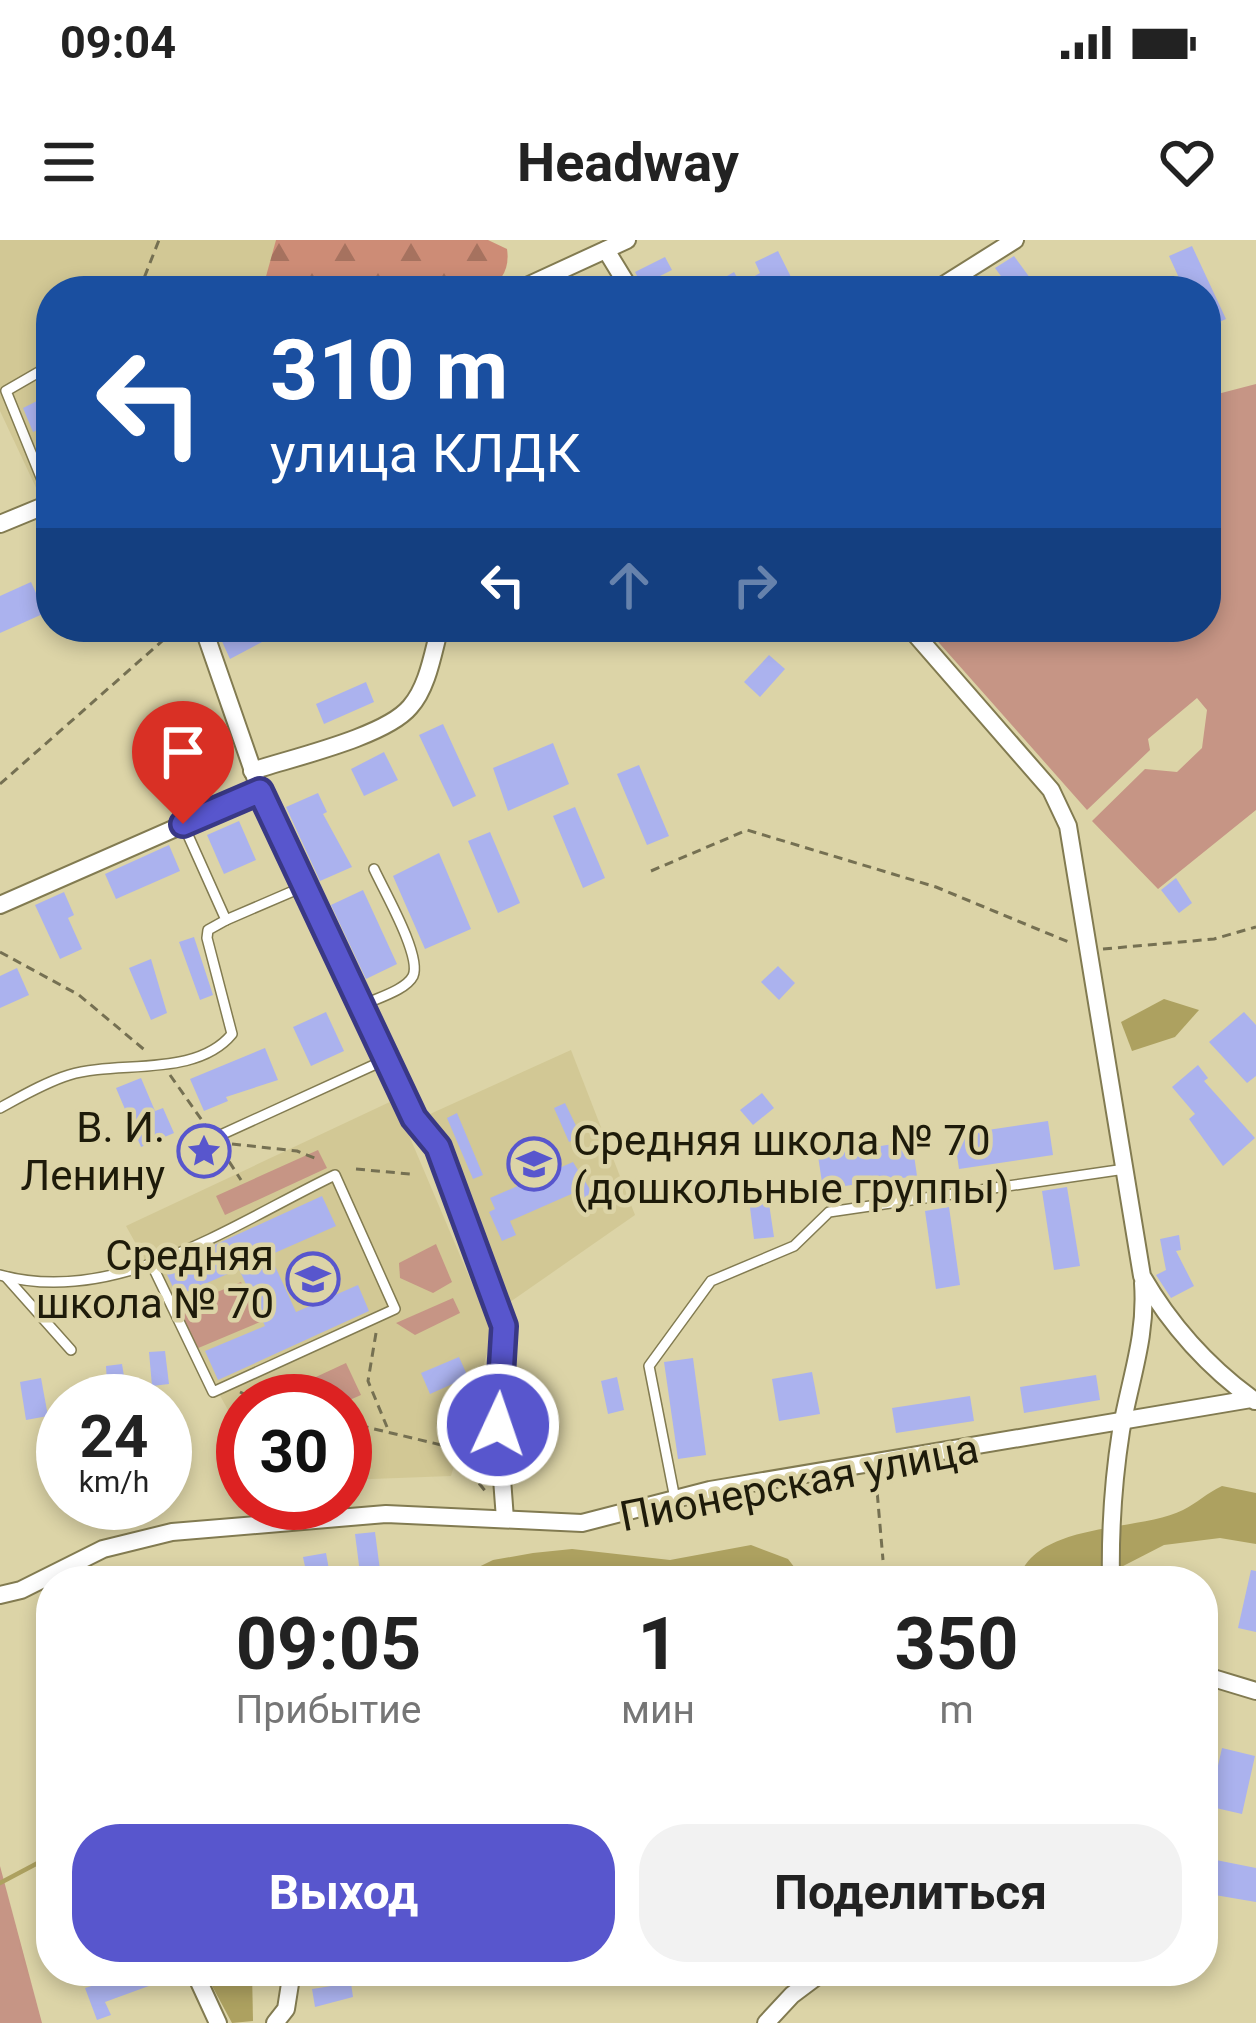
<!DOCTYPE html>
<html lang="ru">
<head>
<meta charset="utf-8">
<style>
	:root { --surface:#fff; --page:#f2f2f2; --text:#222; --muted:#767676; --accent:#5856cd }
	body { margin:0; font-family:Roboto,sans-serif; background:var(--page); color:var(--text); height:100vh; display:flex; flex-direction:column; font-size:45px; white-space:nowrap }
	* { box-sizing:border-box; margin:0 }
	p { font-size:39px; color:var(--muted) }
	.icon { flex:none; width:66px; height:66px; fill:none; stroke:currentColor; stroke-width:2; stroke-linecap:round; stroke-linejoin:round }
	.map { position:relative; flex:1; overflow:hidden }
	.side { position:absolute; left:36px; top:1326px; width:1182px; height:420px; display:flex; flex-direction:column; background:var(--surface); border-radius:48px; box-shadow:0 6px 18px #0003 }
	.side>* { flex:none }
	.hud { position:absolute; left:36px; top:36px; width:1185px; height:366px; border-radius:48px; box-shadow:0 6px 18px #0003; background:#1a4fa0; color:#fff; overflow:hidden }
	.speed { position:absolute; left:36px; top:1134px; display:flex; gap:24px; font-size:60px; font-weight:700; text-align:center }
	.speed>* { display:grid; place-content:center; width:156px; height:156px; border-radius:50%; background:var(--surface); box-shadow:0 6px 18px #0003; line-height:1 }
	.speed small { font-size:30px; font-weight:400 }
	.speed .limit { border:18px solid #d22; background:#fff; color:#111 }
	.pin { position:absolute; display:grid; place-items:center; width:102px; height:102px; color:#fff; margin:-123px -51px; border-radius:50% 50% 50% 0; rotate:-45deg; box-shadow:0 0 12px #0007 }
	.pin .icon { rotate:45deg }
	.me { position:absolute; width:132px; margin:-66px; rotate:3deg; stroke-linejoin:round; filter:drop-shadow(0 0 9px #0008) }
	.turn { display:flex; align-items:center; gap:42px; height:252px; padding:0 36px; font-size:54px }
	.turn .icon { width:156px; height:156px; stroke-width:2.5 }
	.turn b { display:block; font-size:84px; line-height:102px }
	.lanes { display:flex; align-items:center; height:114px; padding:0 36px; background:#0003; justify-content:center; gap:60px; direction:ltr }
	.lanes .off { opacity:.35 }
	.eta { display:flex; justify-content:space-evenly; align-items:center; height:204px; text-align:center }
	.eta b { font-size:72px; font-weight:700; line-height:84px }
	.button { display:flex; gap:24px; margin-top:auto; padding:24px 36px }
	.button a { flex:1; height:138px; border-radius:48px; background:var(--accent); color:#fff; font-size:48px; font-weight:700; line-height:138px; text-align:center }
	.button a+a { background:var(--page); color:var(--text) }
	.status { display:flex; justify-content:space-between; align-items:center; height:84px; padding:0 60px; background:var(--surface); direction:ltr }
	.status svg { height:33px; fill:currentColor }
	header { display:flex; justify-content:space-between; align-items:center; height:156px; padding:0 36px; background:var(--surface); font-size:54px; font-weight:700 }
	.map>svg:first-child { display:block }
</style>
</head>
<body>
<div class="status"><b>09:04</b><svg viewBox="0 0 49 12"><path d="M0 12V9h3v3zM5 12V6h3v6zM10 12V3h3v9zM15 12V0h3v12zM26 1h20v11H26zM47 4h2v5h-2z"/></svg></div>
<header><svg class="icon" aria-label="menu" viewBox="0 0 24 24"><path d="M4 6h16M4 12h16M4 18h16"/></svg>Headway<svg class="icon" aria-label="heart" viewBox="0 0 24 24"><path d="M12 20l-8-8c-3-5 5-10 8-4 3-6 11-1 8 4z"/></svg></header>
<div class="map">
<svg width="1256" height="1783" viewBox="0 0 1256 1783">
	<defs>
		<pattern id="forest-firs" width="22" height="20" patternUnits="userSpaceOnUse" patternTransform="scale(3)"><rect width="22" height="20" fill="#cd8c76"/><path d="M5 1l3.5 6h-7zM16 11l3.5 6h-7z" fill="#a6725f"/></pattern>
	</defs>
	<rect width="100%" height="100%" fill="#dcd4a7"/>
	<g fill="#d2c895">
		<path d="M0,0H311L263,41L264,51H51V249L39,254L0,171Z"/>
		<path d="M571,810L635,975L510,1062L430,874Z"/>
		<path d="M394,860L493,1093L451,1236L345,1240V1161H243V1197L126,986Z"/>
	</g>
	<g fill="#c69585">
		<path d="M1256,144V570L1158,649L1092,581L1145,529L1177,532L1202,508L1207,470L1197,458L1148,499L1150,510L1087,570L925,387H1206V157Z"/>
		<path d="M318,910L327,928L225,975L216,956Z"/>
		<path d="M436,1004L452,1042L433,1053L400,1038L399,1023Z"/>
		<path d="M241,1042L260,1082L196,1109L177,1069Z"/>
		<path d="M453,1058L460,1073L415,1095L396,1083Z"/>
		<path d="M346,1123L361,1155L345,1162L311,1161L303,1143Z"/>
		<path d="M0,1626L42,1783H0Z"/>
	</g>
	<path fill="url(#forest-firs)" d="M276,0H488L507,9C510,29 502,43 483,51H262Z"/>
	<g fill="#ada160">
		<path d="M1164,759L1199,770L1175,797L1132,811L1121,782Z"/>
		<path d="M1222,1246L1256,1253V1304L1220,1298L1164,1305L1094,1341H1018C1034,1281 1140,1292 1183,1270C1197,1263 1207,1253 1222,1246Z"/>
		<path d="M751,1305L788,1319L805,1341H450L493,1320L533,1313L572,1309L670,1320Z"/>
		<path d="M204,1731H252L253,1781L232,1783Z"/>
	</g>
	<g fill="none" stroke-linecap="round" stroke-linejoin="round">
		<path stroke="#ada160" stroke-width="4.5" d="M0,1643L51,1616"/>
	</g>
	<g fill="#abb2ee">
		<path d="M1192,6L1226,79L1206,88V51H1185L1169,16Z"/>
		<path d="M778,11L791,37L762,51H701L734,32L741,44L760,33L755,22Z"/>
		<path d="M1014,16L1033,42L1020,51H1012L995,28Z"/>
		<path d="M665,17L672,30L642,45L635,32Z"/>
		<path d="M51,154V184L33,192L23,168Z"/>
		<path d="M31,342L45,373L0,393V356Z"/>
		<path d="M239,387H290L230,419L220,397Z"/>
		<path d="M769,415L785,429L760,457L744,442Z"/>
		<path d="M366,442L374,462L324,484L316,464Z"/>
		<path d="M443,484L476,556L453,567L419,495Z"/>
		<path d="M553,503L569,544L508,571L493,528Z"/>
		<path d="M384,512L398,540L364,556L351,529Z"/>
		<path d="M639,525L669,596L647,605L617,534Z"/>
		<path d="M318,553L327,572L323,574L352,627L320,641L286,567Z"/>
		<path d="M575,567L605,638L583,648L553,576Z"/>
		<path d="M239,581L256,620L224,634L207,595Z"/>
		<path d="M490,592L520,663L498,673L468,601Z"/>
		<path d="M169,605L180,631L116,659L105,634Z"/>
		<path d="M439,613L471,689L425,709L393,636Z"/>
		<path d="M1176,638L1192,663L1179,673L1161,650Z"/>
		<path d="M363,650L397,724L366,739L331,665Z"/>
		<path d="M64,652L74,675L68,678L82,709L60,719L35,665Z"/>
		<path d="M194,697L213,755L200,760L179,702Z"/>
		<path d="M151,719L167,773L151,780L129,728Z"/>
		<path d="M778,726L795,743L779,760L761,742Z"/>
		<path d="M17,728L29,755L0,768V736Z"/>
		<path d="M326,772L344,811L311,826L293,787Z"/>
		<path d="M1244,772L1256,785V836L1247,843L1209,802Z"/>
		<path d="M265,808L278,840L226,857L228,861L204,871L190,839Z"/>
		<path d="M1198,825L1208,838L1204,841L1255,898L1223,926L1189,879L1195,874L1172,847Z"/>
		<path d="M141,838L155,871L163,868L174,893L141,907L116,848Z"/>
		<path d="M762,853L774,868L753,885L740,870Z"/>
		<path d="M565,863L581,896L569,902L554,868Z"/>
		<path d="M457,873L483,935L473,939L447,878Z"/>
		<path d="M1048,881L1053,915L959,929L954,895Z"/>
		<path d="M912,901L917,936L823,949L818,916Z"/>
		<path d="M573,922L596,959L582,965L576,952L510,981L516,995L502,1001L489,972L495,969L490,958Z"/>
		<path d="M1067,947L1080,1026L1054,1030L1042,951Z"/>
		<path d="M767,950L774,997L754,999L748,952Z"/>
		<path d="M322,956L336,986L270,1015L296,1072L358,1045L369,1071L218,1140L205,1111L265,1086L239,1029L177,1056L164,1028Z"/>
		<path d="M949,967L960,1045L936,1049L925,971Z"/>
		<path d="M1179,995L1181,1010L1176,1011L1194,1046L1171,1058L1156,1035L1166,1030L1160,999Z"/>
		<path d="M165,1111L169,1144L152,1146L149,1112Z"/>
		<path d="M459,1117L468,1137L430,1154L421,1133Z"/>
		<path d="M693,1118L706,1215L678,1219L664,1122Z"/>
		<path d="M122,1124L128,1161H108L106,1126Z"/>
		<path d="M812,1132L820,1174L779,1181L772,1139Z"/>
		<path d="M1096,1135L1100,1160L1024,1173L1020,1147Z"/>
		<path d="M617,1137L624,1170L608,1174L601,1141Z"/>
		<path d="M41,1138L48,1176L26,1180L20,1142Z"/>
		<path d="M970,1156L974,1181L896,1193L892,1168Z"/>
		<path d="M375,1292L381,1338L361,1341L355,1294Z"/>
		<path d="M326,1313L331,1341H308L303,1317Z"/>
		<path d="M1251,1330L1256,1331V1392L1238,1388Z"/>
		<path d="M1222,1508L1255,1516L1242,1574L1203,1565V1536L1215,1539Z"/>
		<path d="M1206,1618L1256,1628V1662L1203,1653Z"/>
		<path d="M140,1731H152L157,1743L105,1762L111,1775L97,1780L85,1748Z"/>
		<path d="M351,1743L353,1757L315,1767L312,1749Z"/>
	</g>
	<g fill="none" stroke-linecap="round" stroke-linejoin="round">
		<g stroke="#827b51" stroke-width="12">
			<g id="lane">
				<path d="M51,125L6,151L51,262"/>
				<path d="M226,680L305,646"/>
				<path d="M363,765C377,758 406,750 413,736C422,716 383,649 374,629"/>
				<path d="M0,868C22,856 46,842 69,835C118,820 196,838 232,794L207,698L208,690L226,680L183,584"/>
				<path d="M214,898L387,819"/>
				<path d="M0,1035C117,1067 233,984 335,935L395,1069L213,1152L151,1023"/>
				<path d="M6,1037L71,1110"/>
				<path d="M675,1259L649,1126L711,1041L794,1006L829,972L1125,929"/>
			</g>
		</g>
		<g stroke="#827b51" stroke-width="20">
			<g id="street">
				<path d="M606,10L631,51"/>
				<path d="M516,51L627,0"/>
				<path d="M934,51L1015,0"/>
				<path d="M0,284L51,263"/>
				<path d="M203,387L260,551L414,878L438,907L504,1086L498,1185L505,1279"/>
				<path d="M909,387L1051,550L1068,586L1142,1036C1171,1086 1209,1128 1255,1161"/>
				<path d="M252,531C291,518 385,497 410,467C428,447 433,412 440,387"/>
				<path d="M0,665L260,551"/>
				<path d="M1111,1341C1110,1290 1113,1242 1121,1191C1130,1139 1147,1097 1143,1043"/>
				<path d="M0,1355L21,1350L103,1309L172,1292L386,1274L582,1283L710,1250L1251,1159"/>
				<path d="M1203,1435L1256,1451"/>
				<path d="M194,1731L218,1783"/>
				<path d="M275,1783L286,1769L292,1731"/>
				<path d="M766,1783L792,1755L824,1731"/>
			</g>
		</g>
		<g stroke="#757052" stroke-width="3" stroke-dasharray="9 6" stroke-linecap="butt">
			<path d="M139,51L159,0"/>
			<path d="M0,544L178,387"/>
			<path d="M651,631L747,590L936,647L1071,703"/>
			<path d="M1103,709L1214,699L1256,687"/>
			<path d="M0,712L79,755L147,812"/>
			<path d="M170,835L206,886"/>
			<path d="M232,904L297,911L317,919"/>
			<path d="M221,909L241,940"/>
			<path d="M356,929L410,934"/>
			<path d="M376,1093L368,1141L387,1187"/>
			<path d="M240,1152L259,1161"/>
			<path d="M345,1182L450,1207L483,1198"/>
			<path d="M451,1208L486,1252"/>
			<path d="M876,1239L883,1320"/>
		</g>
		<use href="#lane" stroke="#fff" stroke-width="9"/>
		<use href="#street" stroke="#fff" stroke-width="16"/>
	</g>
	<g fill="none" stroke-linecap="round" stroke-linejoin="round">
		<g stroke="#393885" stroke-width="30">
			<path id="route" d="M183,584L260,551L414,878L438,907L504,1086L498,1185"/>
		</g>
		<use href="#route" stroke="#5856cd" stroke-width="21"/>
	</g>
	<defs>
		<g id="sight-ring" transform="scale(2.7)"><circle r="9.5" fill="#dcd4a7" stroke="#5856cd" stroke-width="1.5"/><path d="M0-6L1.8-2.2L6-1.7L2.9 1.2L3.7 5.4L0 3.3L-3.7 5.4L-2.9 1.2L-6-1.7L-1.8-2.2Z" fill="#5856cd"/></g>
		<g id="school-ring" transform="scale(2.7)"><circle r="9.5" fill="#dcd4a7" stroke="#5856cd" stroke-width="1.5"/><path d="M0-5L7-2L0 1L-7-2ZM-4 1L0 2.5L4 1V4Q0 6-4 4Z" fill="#5856cd"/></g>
	</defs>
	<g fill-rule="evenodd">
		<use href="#sight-ring" x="204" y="911"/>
		<use href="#school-ring" x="534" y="924"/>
		<use href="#school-ring" x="313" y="1039"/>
	</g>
	<g text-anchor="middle" stroke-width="9" stroke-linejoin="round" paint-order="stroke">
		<g font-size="42" fill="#1e1b0a" stroke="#dcd4a7" text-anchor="end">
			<text x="165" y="902">В. И.<tspan x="165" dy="48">Ленину</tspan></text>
			<text x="573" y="915" text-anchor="start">Средняя школа № 70<tspan x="573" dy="48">(дошкольные группы)</tspan></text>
			<text x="274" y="1030">Средняя<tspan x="274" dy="48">школа № 70</tspan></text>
		</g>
		<g font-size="42" fill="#1e1b0a" stroke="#dcd4a7">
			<text transform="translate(799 1242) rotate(-11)" y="15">Пионерская улица</text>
		</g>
	</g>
</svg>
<div class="speed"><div>24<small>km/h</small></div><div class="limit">30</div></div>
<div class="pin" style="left:183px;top:584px;background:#d93025"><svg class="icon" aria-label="arrive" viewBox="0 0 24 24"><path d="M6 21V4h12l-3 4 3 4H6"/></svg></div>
<svg class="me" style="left:498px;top:1185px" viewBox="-20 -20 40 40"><circle r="17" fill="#5856cd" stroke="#fff" stroke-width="3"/><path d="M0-11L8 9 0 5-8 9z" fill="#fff"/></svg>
<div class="hud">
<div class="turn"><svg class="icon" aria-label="left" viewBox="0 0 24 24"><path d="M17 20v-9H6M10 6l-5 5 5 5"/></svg><div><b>310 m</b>улица КЛДК</div></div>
<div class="lanes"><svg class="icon" aria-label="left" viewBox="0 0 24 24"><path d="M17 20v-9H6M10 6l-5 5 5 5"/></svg><svg class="icon off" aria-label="ahead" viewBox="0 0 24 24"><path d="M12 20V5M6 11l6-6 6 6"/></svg><svg class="icon off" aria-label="right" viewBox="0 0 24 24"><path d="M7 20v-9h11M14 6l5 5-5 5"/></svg></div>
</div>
<section class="side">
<div class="eta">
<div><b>09:05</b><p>Прибытие</p></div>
<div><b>1</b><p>мин</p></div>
<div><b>350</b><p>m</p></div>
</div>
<div class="button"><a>Выход</a><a>Поделиться</a></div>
</section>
</div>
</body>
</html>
